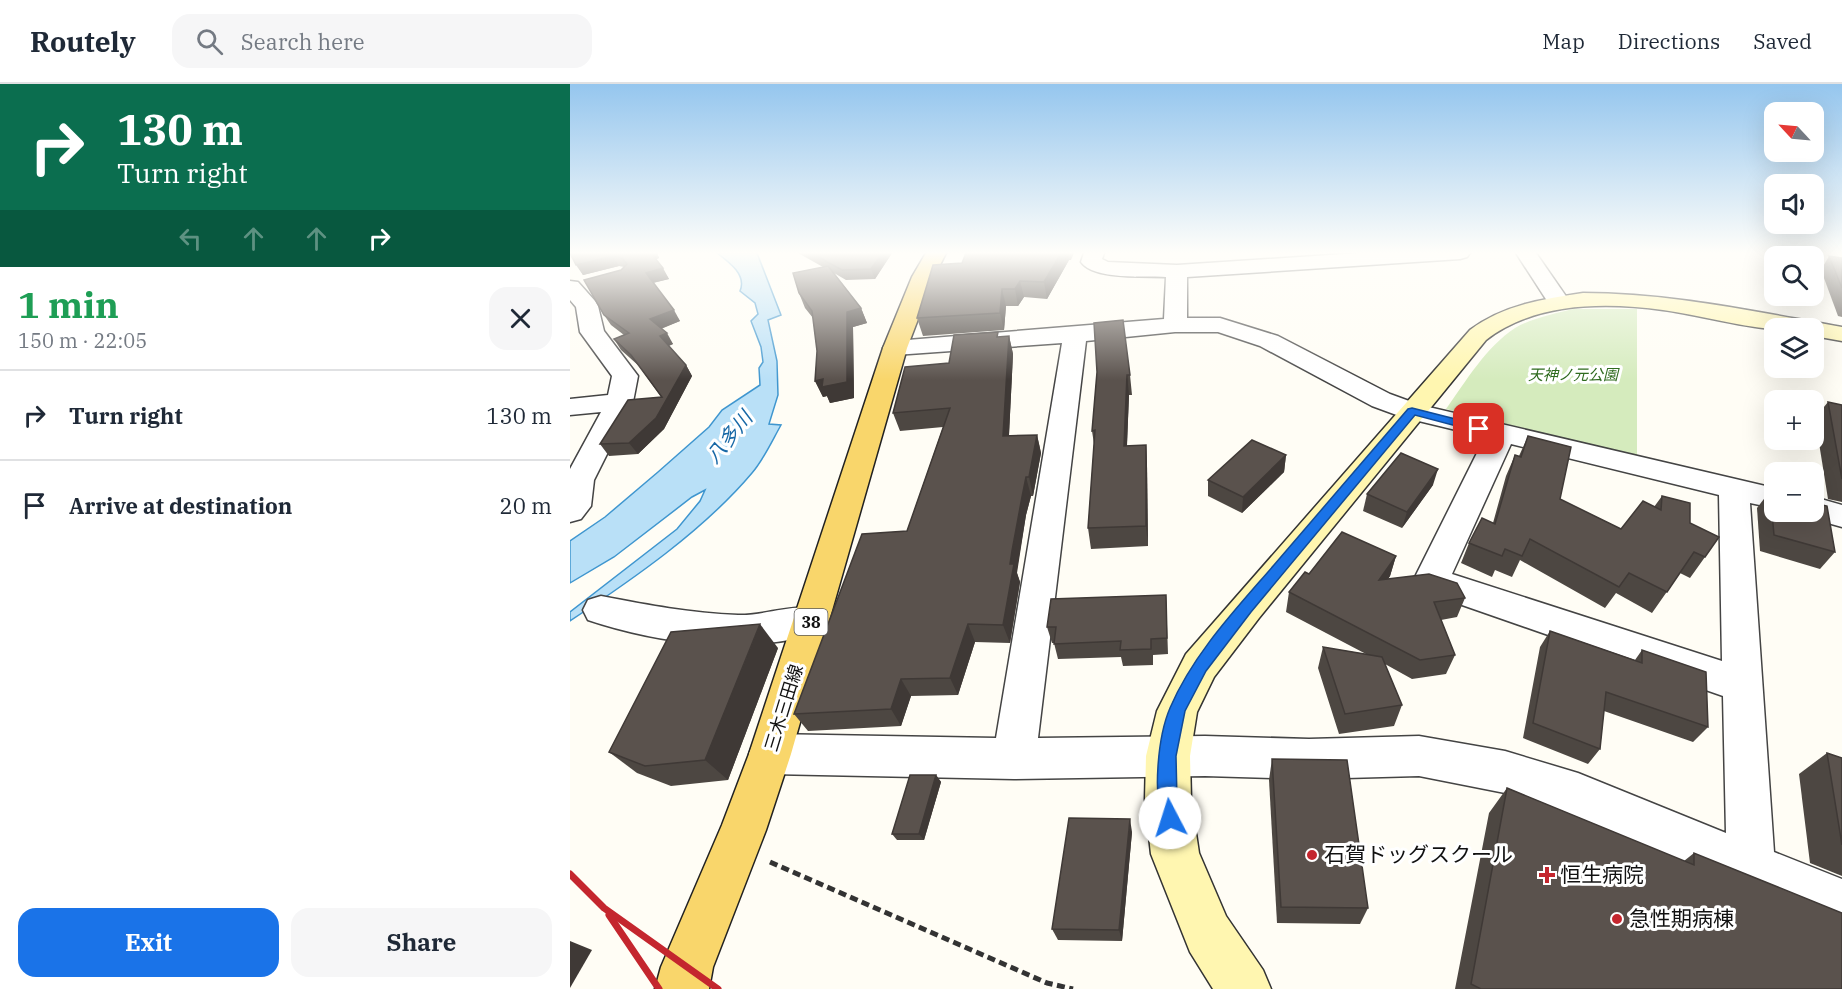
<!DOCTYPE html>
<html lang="en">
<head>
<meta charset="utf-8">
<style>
	:root { --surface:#fff; --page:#f6f6f7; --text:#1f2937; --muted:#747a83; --line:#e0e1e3; --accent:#1a73e8 }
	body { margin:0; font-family:"IBM Plex Serif","Noto Sans JP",serif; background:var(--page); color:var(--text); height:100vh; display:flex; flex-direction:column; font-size:22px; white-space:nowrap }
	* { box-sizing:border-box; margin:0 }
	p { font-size:20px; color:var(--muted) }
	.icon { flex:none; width:33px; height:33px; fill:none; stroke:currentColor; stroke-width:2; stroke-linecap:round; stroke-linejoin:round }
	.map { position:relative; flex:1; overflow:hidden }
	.side { display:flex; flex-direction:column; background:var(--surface); width:570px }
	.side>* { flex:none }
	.banner { background:#0b6e4f; color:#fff; overflow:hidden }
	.needle { width:39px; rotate:296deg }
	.buttons { position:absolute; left:1194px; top:18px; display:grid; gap:12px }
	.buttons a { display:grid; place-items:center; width:60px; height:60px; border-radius:12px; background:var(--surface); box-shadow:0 6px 24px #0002; font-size:30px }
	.pin { position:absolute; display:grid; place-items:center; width:51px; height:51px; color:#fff; margin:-26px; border-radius:12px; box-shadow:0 3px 9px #0006 }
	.me { position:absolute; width:66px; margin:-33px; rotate:355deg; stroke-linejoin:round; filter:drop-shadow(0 0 4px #0008) }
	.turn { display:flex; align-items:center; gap:21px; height:126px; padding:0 18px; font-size:27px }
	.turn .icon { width:78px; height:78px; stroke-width:2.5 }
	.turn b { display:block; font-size:42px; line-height:51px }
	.lanes { display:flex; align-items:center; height:57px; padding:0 18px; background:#0003; justify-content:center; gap:30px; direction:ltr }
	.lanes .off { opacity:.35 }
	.round { display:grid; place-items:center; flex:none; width:63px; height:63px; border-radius:18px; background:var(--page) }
	.overview { display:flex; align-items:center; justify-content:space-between; height:102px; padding:0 18px }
	h1 { font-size:36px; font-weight:700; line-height:45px; color:#1e9e55 }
	.button { display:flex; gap:12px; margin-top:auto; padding:12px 18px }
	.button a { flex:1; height:69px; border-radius:18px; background:var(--accent); color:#fff; font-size:24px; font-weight:700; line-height:69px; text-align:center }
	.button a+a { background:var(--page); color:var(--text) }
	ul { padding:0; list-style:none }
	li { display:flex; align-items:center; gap:18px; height:90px; padding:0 18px; border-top:2px solid var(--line) }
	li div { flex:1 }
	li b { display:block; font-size:22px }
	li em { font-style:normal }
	header { display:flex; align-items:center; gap:36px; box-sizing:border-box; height:84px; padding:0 30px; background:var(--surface); border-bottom:2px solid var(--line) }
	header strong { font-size:28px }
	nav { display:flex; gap:33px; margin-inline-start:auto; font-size:21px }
	.search { width:420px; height:54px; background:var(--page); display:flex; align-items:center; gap:15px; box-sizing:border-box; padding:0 21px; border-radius:18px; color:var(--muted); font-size:22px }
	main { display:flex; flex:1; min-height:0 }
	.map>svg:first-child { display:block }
</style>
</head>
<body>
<header>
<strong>Routely</strong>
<div class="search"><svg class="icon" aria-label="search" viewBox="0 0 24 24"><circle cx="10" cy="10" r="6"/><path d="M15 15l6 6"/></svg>Search here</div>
<nav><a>Map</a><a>Directions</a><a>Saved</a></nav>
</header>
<main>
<section class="side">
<div class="banner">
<div class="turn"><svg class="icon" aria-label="right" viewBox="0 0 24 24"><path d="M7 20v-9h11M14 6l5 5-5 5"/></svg><div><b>130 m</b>Turn right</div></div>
<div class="lanes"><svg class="icon off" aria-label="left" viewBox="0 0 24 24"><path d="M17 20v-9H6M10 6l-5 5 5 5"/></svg><svg class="icon off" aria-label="ahead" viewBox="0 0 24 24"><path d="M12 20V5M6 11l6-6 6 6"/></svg><svg class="icon off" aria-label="ahead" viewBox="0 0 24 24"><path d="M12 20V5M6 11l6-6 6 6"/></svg><svg class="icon" aria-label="right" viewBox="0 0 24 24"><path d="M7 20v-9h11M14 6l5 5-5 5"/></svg></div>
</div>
<div class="overview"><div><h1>1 min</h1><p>150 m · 22:05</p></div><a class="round"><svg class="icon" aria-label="close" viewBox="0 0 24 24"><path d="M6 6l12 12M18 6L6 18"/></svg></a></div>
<ul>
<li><svg class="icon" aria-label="right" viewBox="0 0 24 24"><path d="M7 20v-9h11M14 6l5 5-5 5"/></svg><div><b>Turn right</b></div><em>130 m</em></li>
<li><svg class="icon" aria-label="arrive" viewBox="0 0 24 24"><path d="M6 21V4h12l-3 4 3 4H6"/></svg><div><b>Arrive at destination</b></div><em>20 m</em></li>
</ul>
<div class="button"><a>Exit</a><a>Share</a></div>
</section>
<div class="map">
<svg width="1272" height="905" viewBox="0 0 1272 905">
	<rect width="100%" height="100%" fill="#fffdf5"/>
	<path fill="#d5ebbd" d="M1003,225H1067V372L876,325C896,297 916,263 945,244C962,234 984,230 1003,225Z"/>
	<path fill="#b9e0f7" stroke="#3f96cf" stroke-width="1.5" d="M147,169H187L211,231L198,236L207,277L208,311L199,340L211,341C202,357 194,375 182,389C133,447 63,495 0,537V528L107,445L130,417L135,406L122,413L44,473L0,499V457L35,433L88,388L139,343L152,326L190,301L189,284L193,278L191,263L181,237L188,230L185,219L170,207C177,191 159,178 147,169Z"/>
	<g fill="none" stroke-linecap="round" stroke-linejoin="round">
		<g stroke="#444" stroke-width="3">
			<g id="street">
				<path d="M514,169H534L532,175L538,178L607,181L790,169H900L897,173L890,175L617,193V234H650L708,252L820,310L850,321L1204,404V424L1180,419L1204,768L1272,795V845L1005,732L935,709L849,692L739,695L635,692L444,695L200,690L185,684L179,670L185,656L200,650L426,654L492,259L325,271L316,269L313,264L316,259L325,257L594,235L596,193C576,192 523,196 511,178ZM605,248H648L690,262L802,322L832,333L915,353L843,497L849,506L1153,612L1156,749L1008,689L935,667L849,652L739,655L635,652L468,654L516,257ZM941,360L1149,411L1152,577L882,490Z"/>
				<path d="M946,169H966L1000,218L997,223L989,225L981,223Z"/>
				<path d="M0,197L8,198L25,217L28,222L34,247L68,292L63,318L24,396L21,422L11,435L0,438V385L31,328L0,331V315L38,311L42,292L10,248L6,223L0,216Z"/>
				<path d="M1244,413L1272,421V443L1233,432L1230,428H1244Z"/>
				<path d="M31,512C77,521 121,529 168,531C197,532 226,517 254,527L259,537L254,547C181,572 90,560 18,536L13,526L18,516Z"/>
			</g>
		</g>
		<g stroke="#333" stroke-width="3">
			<path id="secondary" d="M1013,209C1101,209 1186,228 1272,243V257L1244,252V244C1230,244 1215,246 1202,245C1166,242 1130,231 1093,226C1035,218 965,218 916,256L689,534L644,593L627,628L620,672L621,716L629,769L656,832L693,886L701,905H643L620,868L581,770L575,716L576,672L587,627L616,570L900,246C933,221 973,215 1013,209Z"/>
		</g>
		<g stroke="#222" stroke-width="3">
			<path id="primary" d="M356,169H376L364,193L337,264L221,670L196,746L143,883L139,905H85L91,883L152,741L179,670L313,264L342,193Z"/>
		</g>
		<path stroke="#333" stroke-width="5" stroke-dasharray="8 4.5" stroke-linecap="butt" d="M200,778L477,899L503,905"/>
		<use href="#street" fill="#fff" fill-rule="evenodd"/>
		<use href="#secondary" fill="#fff6b0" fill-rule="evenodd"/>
		<use href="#primary" fill="#f9d66b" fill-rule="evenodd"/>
		<g stroke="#c4262e" stroke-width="7">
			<path d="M0,790L34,824L148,905"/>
			<path d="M39,831L89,905"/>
		</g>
	</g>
	<g fill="#4d4742">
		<path d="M0,169H87L89,174L86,175L99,195L83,199L110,237L91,245L103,260L99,262L116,281L122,292L94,345L68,370L39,372L30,360L91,313L69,282L51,266L44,255L54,251L41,241L34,231L51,186L54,183L49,182L13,191Z"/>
		<path d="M228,169H322L305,195L276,196L264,189L291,224L297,239L283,243L284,314L260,319L257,312L253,313L245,297L247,267L243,234L235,224L229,209L253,183Z"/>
		<path d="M396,169H504L501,176H499L477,215L454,213L448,222H436L434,246L353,252L347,234L392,179Z"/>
		<path d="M1259,172L1272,174V233L1268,232L1251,186Z"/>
		<path d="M439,252L443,270L439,351H467L471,369L463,412H461L456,431L447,485V489L450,498L440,559L405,558L388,611L341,612L331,642L238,647L224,630L337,447L373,343L330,347L323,329L379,279L429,253Z"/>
		<path d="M527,288L560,291L562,311H559L557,362L576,361L577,381L578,462L521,465L518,444L524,360L522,347Z"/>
		<path d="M1258,318L1272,321V418L1258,415L1245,334Z"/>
		<path d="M958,352L990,415L1051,445L1084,423L1092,412L1120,439L1135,473L1120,494L1110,489L1082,529L1046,509L1035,524L950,476L942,493L925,486L922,493L891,479L899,459L923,439L936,392L945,371L949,372Z"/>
		<path d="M716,371L714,388L672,429L638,412V396Z"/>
		<path d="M863,401L832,444L793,427L797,410Z"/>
		<path d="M1200,407L1265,468L1250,485L1190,467L1187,424Z"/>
		<path d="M826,472L820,492L818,495L895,514L887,533L871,536L885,571L876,590L842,595L815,580L832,621L824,642L769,650L748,584L753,563L796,570L716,528L719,508L739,490Z"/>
		<path d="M596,511L598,570L583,571V581L553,582L551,573L488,575L484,559H482L477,543Z"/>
		<path d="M980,547L1065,576L1072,566L1138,643L1123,658L1034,627L1030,665L1018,680L953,654L970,563Z"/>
		<path d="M208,564L158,696L101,702L67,689L39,668Z"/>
		<path d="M1257,669L1272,674V792L1240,779L1229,690Z"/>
		<path d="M702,675L798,824L790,840L707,839L699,696Z"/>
		<path d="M366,691L371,698L354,756H327L322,750Z"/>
		<path d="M937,704L1114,777L1124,769L1272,905H885L919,729Z"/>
		<path d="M562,748L552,857L488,856L482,845Z"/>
	</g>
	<g fill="#3f3936">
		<path d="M80,169H87L89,174L84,176Z"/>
		<path d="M312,169H322L305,195L301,185Z"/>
		<path d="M491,169H498L499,176L477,215L474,198Z"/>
		<path d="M43,172L49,182L13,191L6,181Z"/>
		<path d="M93,184L99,195L82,199L76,189Z"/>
		<path d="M450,197L454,213L448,222L445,205Z"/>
		<path d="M432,205L436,222L434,246L430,229Z"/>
		<path d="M291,224L297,239L283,243L284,314L260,319L257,312L253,313L245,297L253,295L277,228Z"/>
		<path d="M104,226L110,237L87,246L80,235Z"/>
		<path d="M97,249L103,260L97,262L90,252Z"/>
		<path d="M439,252L443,270L438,370L433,352Z"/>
		<path d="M116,281L122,292L94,345L68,370L59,359Z"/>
		<path d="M557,291L559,311L556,382L554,362Z"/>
		<path d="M467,351L471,369L463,412L459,393Z"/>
		<path d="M576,361L577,381L578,462L576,442Z"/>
		<path d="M716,371L714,388L672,429L673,413Z"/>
		<path d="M868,385L863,401L832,444L837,428Z"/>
		<path d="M456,393L461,412L456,431L447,489L450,498L440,559L433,541L440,480L452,413Z"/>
		<path d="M826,472L820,492L804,516L809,496Z"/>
		<path d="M190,540L208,564L158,696L135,676Z"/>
		<path d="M398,540L405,558L388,611L380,594Z"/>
		<path d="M331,595L341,612L331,642L321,625Z"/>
		<path d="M366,691L371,698L354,756L349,750Z"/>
		<path d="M560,735L562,748L552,857L549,846Z"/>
		<path d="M0,857L22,866L0,904Z"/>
	</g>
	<g fill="#5a524d" stroke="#3f3936" stroke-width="1.5">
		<path d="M0,169H81L93,184L76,189L104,226L80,235L97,249L90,252L116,281L86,334L59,359L30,360L58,316L92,313L61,271L44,255L59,249L34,231L14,196L51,186L57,180L52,174L43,172L6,181Z"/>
		<path d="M241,169H312L301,185L272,186Z"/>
		<path d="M396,169H491L474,198L450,197L445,205H432L430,229L347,234L363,181L392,179Z"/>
		<path d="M1259,172L1272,174V204Z"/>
		<path d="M258,182L291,224L277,228V298L252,303L253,295L245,297L247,267L242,227L229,209L223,189Z"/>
		<path d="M553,236L560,291H557L554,362L576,361V442L518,444L525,346L522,347L527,288L524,239Z"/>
		<path d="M428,248L427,253L439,252L433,352L467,351L459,393H456L452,413L442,467L440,480H444L433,541L398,540L380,594L331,595L321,625L224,630L292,450L337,447L380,324L323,329L335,283L379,279L384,251Z"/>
		<path d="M1258,318L1272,321V395Z"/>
		<path d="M958,352L1001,363L990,415L1051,445L1073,417L1091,426L1092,412L1120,419V439L1149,453L1135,473L1124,468L1097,508L1059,489L1049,503L960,455L952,472L935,465L932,472L899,459L912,434L925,440L945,371L951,373Z"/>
		<path d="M682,356L716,371L673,413L638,396Z"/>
		<path d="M831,369L868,385L837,428L797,410Z"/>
		<path d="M1200,407L1204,408V428H1244V419L1257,422L1265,468L1204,451Z"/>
		<path d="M772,448L826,472L809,496L859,490L887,499L895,514L864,518L885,571L850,576L719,508L735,488L739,490Z"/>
		<path d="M596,511L597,554L581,555V565L550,566L551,557L484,560L486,543H477L481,515Z"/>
		<path d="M190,540L135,676L75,682L39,668L101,548Z"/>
		<path d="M980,547L1072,579V566L1136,588L1138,643L1036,608L1030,665L963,639Z"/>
		<path d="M753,563L812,573L832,621L775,630Z"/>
		<path d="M1257,669L1272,674V761Z"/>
		<path d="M702,675L777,676L798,824L711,823Z"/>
		<path d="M340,691H366L349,750H322Z"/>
		<path d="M937,704L1124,781V769L1272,829V905H911L901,900Z"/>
		<path d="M499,734L560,735L549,846L482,845Z"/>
	</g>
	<linearGradient id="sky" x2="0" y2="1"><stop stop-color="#95c6ee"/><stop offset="0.57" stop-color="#fffefa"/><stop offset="1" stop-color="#fffefa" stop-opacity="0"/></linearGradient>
	<rect width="1272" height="296" fill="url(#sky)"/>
	<path fill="#1a73e8" stroke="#114b97" stroke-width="1.5" d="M842,324L913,342L915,345L909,348L845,331L681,528L636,587L615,627L606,672L607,716L610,734L607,741L600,744L594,741C582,712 588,652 600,624C623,570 666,525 704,481C749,429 793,377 838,325Z"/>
	<g fill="#c4262e" stroke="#fff" stroke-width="2">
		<circle cx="742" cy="771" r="6"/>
		<path d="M974 782h6v6h6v6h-6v6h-6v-6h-6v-6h6z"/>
		<circle cx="1047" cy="835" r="6"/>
	</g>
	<g text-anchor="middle" stroke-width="6" stroke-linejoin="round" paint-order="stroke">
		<g font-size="15" font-style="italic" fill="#2f6b1f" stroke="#fff">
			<text x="1003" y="296">天神ノ元公園</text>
		</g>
		<rect fill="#fff" stroke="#585858" stroke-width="1.5" x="224.5" y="525" width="33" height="26" rx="4.5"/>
		<g font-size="16" font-weight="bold" fill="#111">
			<text x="241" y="544">38</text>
		</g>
		<g font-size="18" fill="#111" stroke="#fff">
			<text transform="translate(214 624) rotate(-73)" y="6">三木三田線</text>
		</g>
		<g font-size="20" font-style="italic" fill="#1768a6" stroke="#fff">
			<text transform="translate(159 353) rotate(-51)" y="7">八多川</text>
		</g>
		<g font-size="21" fill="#111" stroke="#fff" text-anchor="start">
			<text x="754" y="778">石賀ドッグスクール</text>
			<text x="990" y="798">恒生病院</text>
			<text x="1059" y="842">急性期病棟</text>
		</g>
	</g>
</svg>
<div class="buttons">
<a><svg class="needle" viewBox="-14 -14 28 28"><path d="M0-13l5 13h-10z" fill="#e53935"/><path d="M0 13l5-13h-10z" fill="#747a83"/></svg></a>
<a><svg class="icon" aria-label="sound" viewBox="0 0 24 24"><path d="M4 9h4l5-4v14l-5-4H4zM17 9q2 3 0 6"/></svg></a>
<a><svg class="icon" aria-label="search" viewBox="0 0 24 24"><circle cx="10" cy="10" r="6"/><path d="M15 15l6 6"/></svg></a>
<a><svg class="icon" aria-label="layers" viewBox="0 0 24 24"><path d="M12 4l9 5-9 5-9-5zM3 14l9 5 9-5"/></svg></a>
<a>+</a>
<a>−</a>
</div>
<div class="pin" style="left:909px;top:345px;background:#d93025"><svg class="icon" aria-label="arrive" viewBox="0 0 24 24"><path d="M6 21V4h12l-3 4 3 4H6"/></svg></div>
<svg class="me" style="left:600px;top:734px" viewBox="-20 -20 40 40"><circle r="19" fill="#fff"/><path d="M0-13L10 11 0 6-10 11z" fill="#1a73e8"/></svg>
</div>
</main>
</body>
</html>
